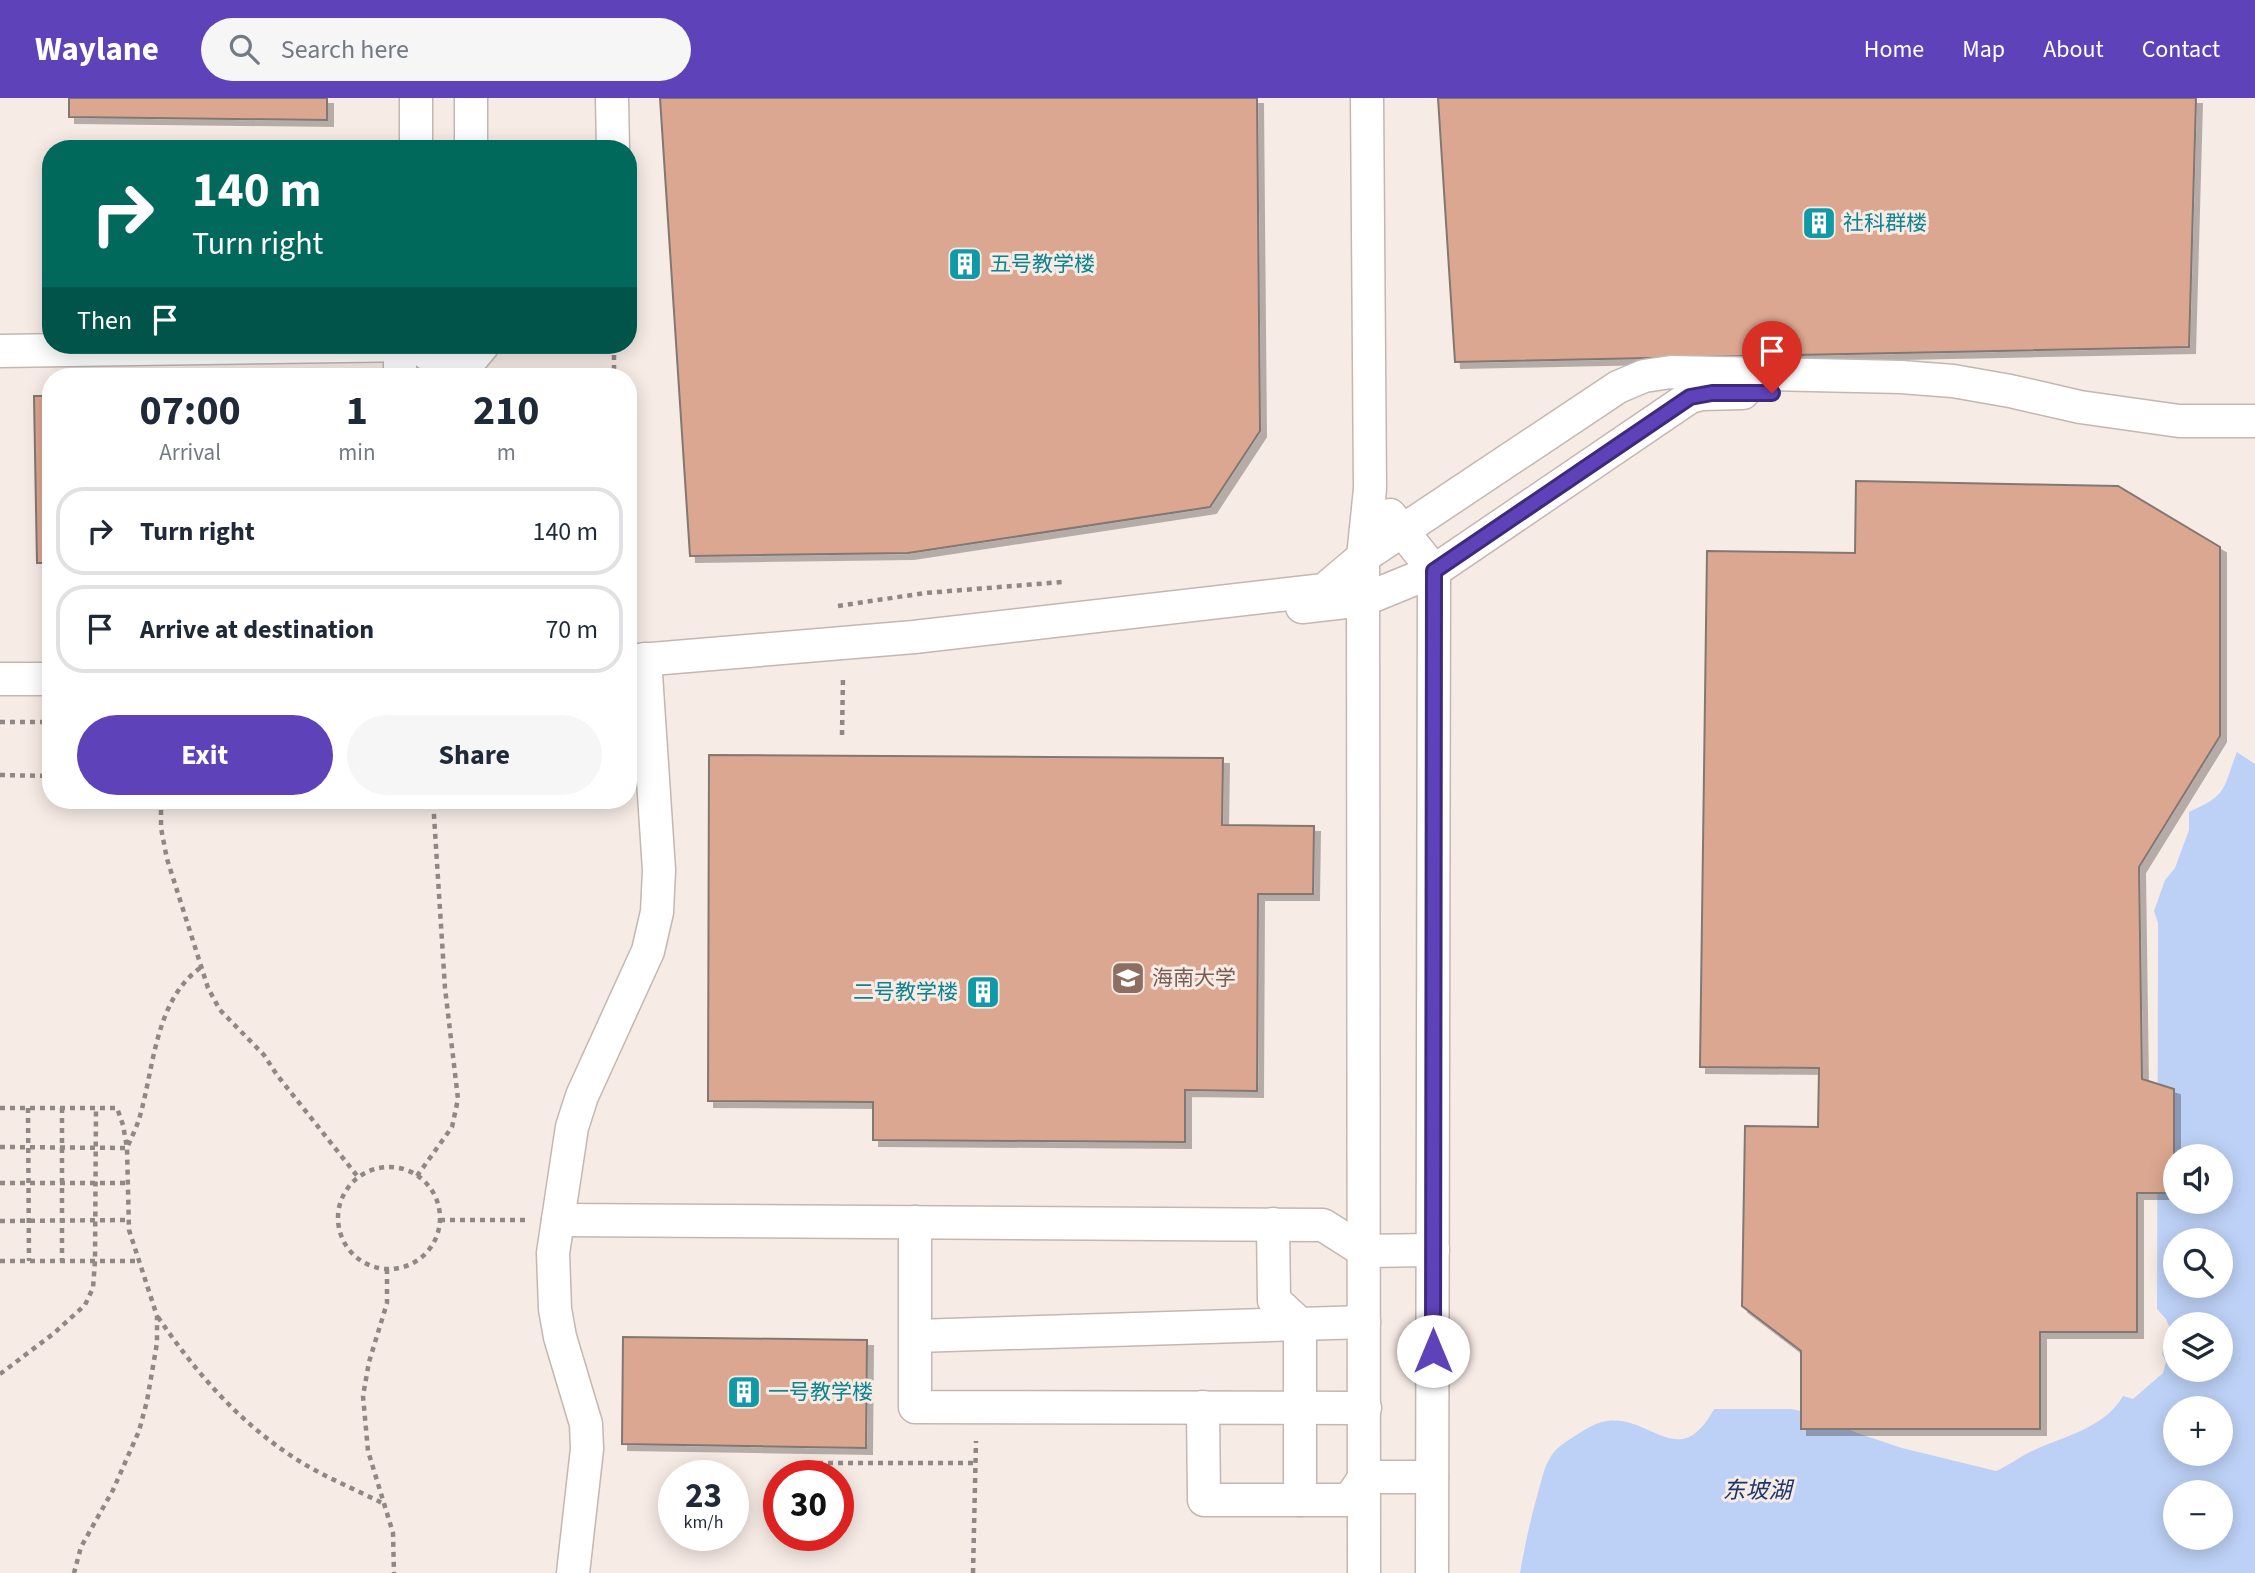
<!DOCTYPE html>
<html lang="en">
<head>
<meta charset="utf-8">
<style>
	:root { --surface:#fff; --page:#f6f6f7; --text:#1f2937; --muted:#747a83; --line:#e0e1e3; --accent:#5e42ba }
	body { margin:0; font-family:"Source Sans 3","Noto Sans SC",sans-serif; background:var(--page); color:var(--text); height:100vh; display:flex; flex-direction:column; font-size:26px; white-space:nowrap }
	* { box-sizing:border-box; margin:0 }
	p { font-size:23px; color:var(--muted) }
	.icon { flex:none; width:38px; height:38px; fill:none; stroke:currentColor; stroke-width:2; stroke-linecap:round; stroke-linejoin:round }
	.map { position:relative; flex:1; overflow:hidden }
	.side { position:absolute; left:42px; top:270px; width:595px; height:441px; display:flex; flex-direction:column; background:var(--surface); border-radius:28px; box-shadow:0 4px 18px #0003 }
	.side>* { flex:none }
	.banner { position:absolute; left:42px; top:42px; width:595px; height:214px; border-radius:28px; box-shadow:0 4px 18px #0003; background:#00695c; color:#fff; overflow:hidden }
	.tools { position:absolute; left:2163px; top:1046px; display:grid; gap:14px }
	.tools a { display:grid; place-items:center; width:70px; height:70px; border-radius:50%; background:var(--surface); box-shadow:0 4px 18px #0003; font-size:35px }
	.speed { position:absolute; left:658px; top:1362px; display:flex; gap:14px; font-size:35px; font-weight:700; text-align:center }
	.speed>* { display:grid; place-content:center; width:91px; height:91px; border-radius:50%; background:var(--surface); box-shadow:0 4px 18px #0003; line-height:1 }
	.speed small { font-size:18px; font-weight:400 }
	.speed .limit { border:10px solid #d22; background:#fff; color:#111 }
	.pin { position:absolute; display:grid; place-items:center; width:60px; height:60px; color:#fff; margin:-72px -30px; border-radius:50% 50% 50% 0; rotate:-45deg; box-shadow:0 0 7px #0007 }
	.pin .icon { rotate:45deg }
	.me { position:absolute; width:77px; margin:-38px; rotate:0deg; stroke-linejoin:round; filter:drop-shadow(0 0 5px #0008) }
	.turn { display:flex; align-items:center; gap:24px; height:147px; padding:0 35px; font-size:32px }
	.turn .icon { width:91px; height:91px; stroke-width:2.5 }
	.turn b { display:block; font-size:49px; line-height:60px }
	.then { display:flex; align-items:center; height:66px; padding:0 35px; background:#0003; gap:14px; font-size:26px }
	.eta { display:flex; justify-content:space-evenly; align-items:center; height:119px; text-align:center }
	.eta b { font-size:42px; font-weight:700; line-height:49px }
	.primary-button { display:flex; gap:14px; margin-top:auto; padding:14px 35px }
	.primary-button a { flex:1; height:80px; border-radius:42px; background:var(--accent); color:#fff; font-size:28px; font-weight:700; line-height:80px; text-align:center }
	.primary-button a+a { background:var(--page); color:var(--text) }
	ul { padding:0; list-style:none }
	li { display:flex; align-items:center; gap:21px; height:88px; margin:0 14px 10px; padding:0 21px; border:4px solid var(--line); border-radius:28px }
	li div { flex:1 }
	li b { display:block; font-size:26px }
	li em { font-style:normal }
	header { display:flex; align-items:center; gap:42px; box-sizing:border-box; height:98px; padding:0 35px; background:var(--accent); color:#fff }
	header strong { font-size:33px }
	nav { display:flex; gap:38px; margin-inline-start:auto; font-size:24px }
	.search { width:490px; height:63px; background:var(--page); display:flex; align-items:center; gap:18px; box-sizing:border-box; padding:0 24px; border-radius:38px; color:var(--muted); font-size:26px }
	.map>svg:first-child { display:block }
</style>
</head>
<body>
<header>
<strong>Waylane</strong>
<div class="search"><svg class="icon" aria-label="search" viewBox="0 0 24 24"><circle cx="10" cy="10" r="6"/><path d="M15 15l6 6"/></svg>Search here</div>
<nav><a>Home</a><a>Map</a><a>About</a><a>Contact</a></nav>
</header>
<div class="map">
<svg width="2255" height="1475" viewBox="0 0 2255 1475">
	<defs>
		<filter id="shadow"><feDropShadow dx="6" dy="6" stdDeviation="0" flood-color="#0004"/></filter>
	</defs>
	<rect width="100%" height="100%" fill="#f7ebe5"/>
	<path fill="#bdd1f6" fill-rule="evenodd" d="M2237,654L2255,666V1475H1520C1525,1446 1531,1419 1539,1391C1542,1381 1544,1369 1550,1360C1556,1349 1567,1343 1578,1336C1586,1331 1597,1324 1607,1323C1652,1317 1679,1375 1714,1311H1791L1811,1315L1857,1335L1902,1350L1996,1373C2008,1368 2018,1360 2030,1354C2063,1338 2104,1331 2123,1298L2133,1301L2163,1275L2166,1264L2162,1256L2171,1233L2166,1221L2157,1211L2158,848V825L2154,813L2165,782L2175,770L2189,732V714C2229,696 2222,692 2237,654ZM2175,1059H2221V1104H2175ZM2175,1143H2221V1188H2175ZM2175,1227H2221V1272H2175ZM2175,1311H2221V1356H2175ZM2175,1395H2221V1440H2175Z"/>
	<g fill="#dca791" stroke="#837773" stroke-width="2" filter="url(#shadow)">
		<path d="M69,0H327V22L69,19Z"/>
		<path d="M660,0H1257L1260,333L1210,409L908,455L690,458Z"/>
		<path d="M1438,0H2196L2189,249L1455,264Z"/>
		<path d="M34,298H51V465H37Z"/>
		<path d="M1856,383L2118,388L2220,449V638L2139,769L2142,981L2174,991V1095H2137V1234H2040V1331H1801V1253L1742,1208L1745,1028L1818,1029L1819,970L1700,969L1707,453L1855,455Z"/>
		<path d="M709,657L1223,660L1222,727L1314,728L1313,796H1258L1257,993L1185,992V1044L873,1042V1004L708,1003Z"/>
		<path d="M623,1239L867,1242L866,1350L622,1346Z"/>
	</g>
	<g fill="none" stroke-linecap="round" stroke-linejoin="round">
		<g stroke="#c3b7b1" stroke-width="35">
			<g id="minor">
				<path d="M416,0V51"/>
				<path d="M471,0V51"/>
				<path d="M612,0L613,51"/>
				<path d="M400,247V278"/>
				<path d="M0,253L416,247L433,260L473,259L483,247"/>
				<path d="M1390,417L1434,473L1432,1475"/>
				<path d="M1302,509L1363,502L1434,473L1690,299L1701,296L1743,295"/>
				<path d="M628,563L914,539L1324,492L1363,459L1618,289L1644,278L1671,274L1901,279L1953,283L2010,293L2080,309L2179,323H2255"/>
				<path d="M0,581H51"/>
				<path d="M558,1122L1323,1127L1364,1153L1433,1152"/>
				<path d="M915,1124V1309L1365,1310"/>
				<path d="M1273,1126L1274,1202L1300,1226V1402"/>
				<path d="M916,1238L1364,1224"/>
				<path d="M1203,1309L1204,1402H1349L1365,1379H1432"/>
				<path d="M573,1475L587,1351L586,1326L560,1239L555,1211L553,1155L572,1029L582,998L648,853L657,814L659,772L645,561"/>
				<path d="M1364,1475L1363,459L1370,391L1367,0"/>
			</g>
		</g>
		<g stroke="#908884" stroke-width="4.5" stroke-dasharray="5 5" stroke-linecap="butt">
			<path d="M614,247V278"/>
			<path d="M838,508L925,495L1062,484"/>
			<path d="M0,624H51"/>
			<path d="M842,637L843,579"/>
			<path d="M0,677L51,678"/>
			<path d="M161,702V730L167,761L208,890L220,912L264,957L277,977L358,1079"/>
			<path d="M0,1010H117L123,1027L127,1050L129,1132L157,1218V1245L147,1303L139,1333L113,1392L81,1449L74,1475"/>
			<path d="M28,1010L29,1163"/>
			<path d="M62,1010V1163"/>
			<path d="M0,1049L127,1050C132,1038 138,1027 141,1014C154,967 156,902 200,870"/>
			<circle cx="389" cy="1120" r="51"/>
			<path d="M417,1078L452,1029L458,1001L445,890L433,702"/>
			<path d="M0,1085H128"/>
			<path d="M440,1122H526"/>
			<path d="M0,1123L128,1122"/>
			<path d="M0,1163H138"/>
			<path d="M387,1171V1205L369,1264L363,1298L368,1353L393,1435L394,1475"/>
			<path d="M158,1219C194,1272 236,1321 290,1357C319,1377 353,1390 384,1406"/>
			<path d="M0,1276L53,1236L85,1207L93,1190L95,1163L96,1010"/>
			<path d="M818,1365H975"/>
			<path d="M973,1475L976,1343"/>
		</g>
		<use href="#minor" stroke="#fff" stroke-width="32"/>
	</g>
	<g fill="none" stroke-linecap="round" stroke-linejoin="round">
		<g stroke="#3d2b79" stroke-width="18">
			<path id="route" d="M1433,1253L1434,473L1690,299L1712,295H1772"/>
		</g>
		<use href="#route" stroke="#5e42ba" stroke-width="12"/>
	</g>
	<defs>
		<g id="building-square" transform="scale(1.75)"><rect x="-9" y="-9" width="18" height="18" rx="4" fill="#0f9aa8" stroke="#f7ebe5"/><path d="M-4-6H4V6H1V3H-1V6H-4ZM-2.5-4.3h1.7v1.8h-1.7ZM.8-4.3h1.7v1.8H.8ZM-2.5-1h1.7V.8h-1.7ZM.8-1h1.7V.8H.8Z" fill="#fff"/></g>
		<g id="university-square" transform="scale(1.75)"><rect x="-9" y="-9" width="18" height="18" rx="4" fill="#8d6e63" stroke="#f7ebe5"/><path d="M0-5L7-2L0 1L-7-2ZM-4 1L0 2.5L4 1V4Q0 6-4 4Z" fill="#fff"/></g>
	</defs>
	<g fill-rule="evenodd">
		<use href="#building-square" x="1819" y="125"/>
		<use href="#building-square" x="965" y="166"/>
		<use href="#university-square" x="1128" y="880"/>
		<use href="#building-square" x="983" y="894"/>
		<use href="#building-square" x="744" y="1294"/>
	</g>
	<g text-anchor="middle" stroke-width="6" stroke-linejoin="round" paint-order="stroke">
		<g font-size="21" fill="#0d838f" stroke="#f7ebe5" text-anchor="start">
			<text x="1843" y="132">社科群楼</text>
			<text x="990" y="173">五号教学楼</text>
			<text x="958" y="901" text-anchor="end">二号教学楼</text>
			<text x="768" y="1301">一号教学楼</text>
		</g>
		<g font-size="21" fill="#785e54" stroke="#f7ebe5" text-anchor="start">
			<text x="1152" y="887">海南大学</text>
		</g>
		<g font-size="23" font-style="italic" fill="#1b366d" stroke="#f7ebe5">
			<text x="1757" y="1400">东坡湖</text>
		</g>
	</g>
</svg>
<div class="tools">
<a><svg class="icon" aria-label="sound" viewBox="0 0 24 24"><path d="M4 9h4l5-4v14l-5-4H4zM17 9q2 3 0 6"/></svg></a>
<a><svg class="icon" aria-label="search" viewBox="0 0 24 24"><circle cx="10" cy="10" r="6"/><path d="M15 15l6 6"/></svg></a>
<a><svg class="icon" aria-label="layers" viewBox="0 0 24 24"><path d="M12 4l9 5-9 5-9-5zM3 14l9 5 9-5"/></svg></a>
<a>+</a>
<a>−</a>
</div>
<div class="speed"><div>23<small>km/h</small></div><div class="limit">30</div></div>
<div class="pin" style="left:1772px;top:295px;background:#d93025"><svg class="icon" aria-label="arrive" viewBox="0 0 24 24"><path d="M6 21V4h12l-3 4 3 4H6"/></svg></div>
<svg class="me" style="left:1433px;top:1253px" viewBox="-20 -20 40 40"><circle r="19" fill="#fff"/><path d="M0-13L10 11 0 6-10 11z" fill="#5e42ba"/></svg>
<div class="banner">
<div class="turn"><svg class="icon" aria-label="right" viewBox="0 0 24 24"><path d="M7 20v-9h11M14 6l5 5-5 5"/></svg><div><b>140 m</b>Turn right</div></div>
<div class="then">Then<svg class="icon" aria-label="arrive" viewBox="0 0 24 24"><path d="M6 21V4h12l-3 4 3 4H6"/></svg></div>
</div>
<section class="side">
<div class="eta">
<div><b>07:00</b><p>Arrival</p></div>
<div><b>1</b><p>min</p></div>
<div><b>210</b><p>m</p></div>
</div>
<ul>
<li><svg class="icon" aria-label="right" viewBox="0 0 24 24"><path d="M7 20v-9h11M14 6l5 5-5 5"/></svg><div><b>Turn right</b></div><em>140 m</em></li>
<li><svg class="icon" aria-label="arrive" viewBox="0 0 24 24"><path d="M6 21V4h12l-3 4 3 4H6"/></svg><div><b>Arrive at destination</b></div><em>70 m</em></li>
</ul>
<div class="primary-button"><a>Exit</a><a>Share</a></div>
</section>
</div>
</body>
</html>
